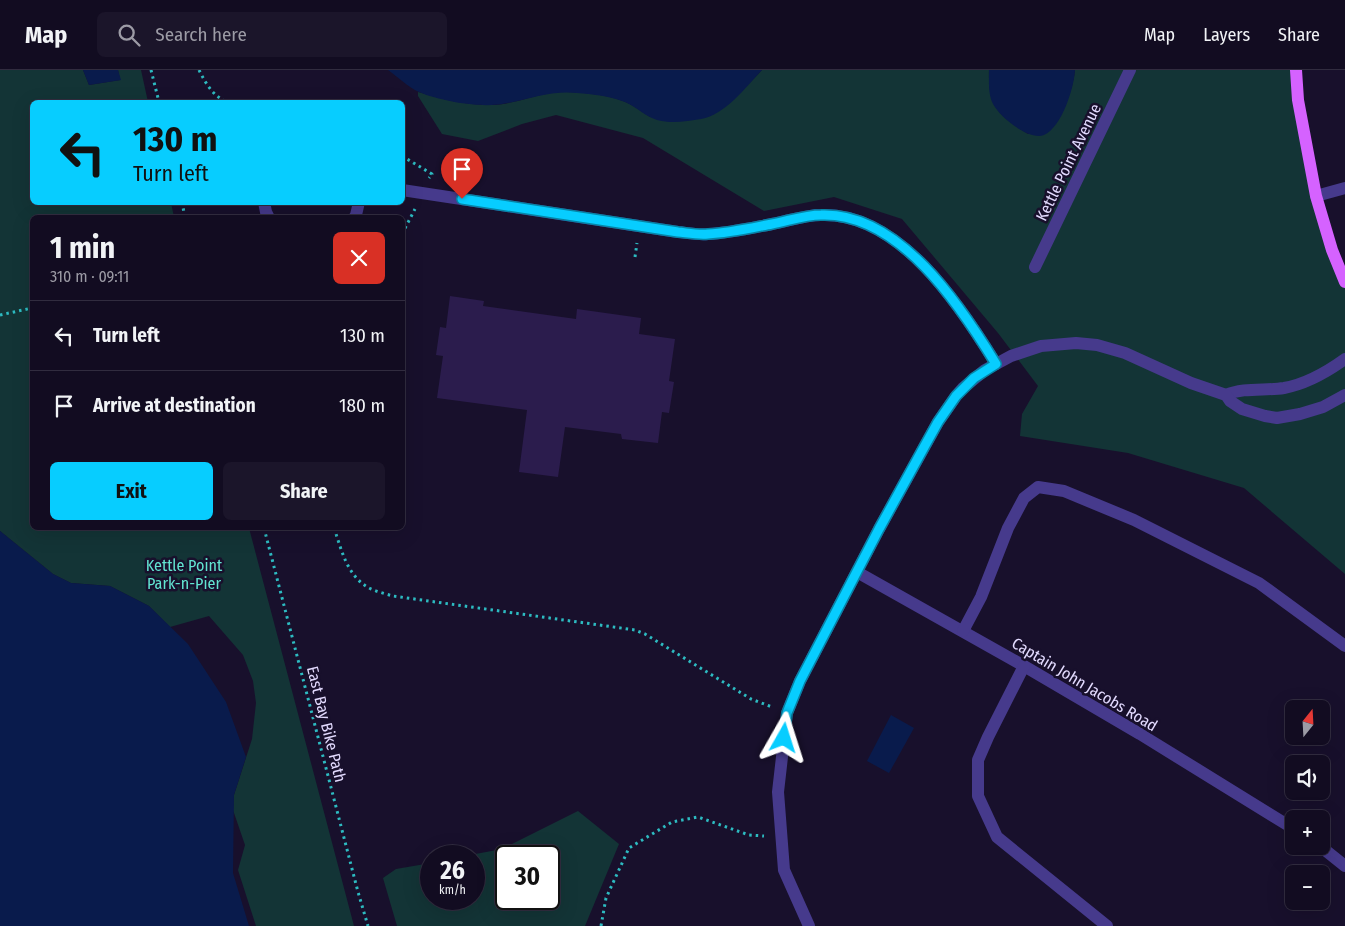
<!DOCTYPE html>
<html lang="en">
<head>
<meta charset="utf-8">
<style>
	:root { --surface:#120c21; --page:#1b152a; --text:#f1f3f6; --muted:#9c9ba5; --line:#312c3f; --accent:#07cdff }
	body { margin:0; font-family:"Fira Sans Condensed",sans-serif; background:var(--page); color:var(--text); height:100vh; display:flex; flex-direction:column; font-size:19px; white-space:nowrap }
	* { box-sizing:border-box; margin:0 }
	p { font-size:16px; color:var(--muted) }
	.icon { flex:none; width:28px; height:28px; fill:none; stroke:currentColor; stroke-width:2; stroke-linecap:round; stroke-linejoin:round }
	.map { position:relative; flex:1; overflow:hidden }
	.sheet { position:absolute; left:30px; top:145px; width:375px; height:315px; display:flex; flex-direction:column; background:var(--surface); border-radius:8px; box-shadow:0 5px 20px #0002,0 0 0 1px var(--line) }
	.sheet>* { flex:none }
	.hud { position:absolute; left:30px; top:30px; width:375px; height:105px; border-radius:8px; box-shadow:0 5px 20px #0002,0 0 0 1px var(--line); background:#07cdff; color:#111; overflow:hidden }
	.needle { width:32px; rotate:18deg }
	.fabs { position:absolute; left:1285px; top:630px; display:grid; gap:10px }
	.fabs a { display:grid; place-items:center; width:45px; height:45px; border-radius:8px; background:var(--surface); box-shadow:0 5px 20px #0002,0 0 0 1px var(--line); font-size:25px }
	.speed { position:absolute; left:420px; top:775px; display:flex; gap:10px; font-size:25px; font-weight:700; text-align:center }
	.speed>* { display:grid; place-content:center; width:65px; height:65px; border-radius:50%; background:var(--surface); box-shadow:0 5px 20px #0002,0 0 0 1px var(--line); line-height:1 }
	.speed small { font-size:12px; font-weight:400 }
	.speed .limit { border:2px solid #111; border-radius:8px; background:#fff; color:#111 }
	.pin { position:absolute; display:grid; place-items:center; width:42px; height:42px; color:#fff; margin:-51px -21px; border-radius:50% 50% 50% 0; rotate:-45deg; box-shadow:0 0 5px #0007 }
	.pin .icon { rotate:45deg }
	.me { position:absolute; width:55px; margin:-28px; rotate:6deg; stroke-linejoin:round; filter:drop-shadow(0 0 4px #0008) }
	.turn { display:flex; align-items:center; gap:18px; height:105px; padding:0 20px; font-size:22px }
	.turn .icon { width:65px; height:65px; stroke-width:2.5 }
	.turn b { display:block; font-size:35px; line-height:42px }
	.round { display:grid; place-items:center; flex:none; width:52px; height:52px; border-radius:8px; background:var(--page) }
	.head { display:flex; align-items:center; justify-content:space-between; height:85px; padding:0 20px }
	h1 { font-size:30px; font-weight:700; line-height:38px }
	.cta { display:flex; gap:10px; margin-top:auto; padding:10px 20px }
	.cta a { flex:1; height:58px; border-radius:8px; background:var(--accent); color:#111; font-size:20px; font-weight:700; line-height:58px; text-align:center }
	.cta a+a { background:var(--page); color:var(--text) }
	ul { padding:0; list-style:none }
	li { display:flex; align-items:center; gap:15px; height:70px; padding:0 20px; border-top:1px solid var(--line) }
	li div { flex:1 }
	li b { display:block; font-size:19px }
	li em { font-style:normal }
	header { display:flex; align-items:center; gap:30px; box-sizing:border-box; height:70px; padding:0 25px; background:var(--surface); border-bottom:1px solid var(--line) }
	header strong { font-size:24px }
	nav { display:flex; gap:28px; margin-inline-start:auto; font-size:18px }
	.search { width:350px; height:45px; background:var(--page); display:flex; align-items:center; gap:12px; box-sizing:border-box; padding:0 18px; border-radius:8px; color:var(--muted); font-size:19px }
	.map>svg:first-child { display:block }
</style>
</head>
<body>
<header>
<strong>Map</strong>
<div class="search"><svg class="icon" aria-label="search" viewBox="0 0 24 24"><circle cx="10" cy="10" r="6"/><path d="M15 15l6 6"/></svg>Search here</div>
<nav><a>Map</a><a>Layers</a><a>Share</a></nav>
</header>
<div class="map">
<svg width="1345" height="856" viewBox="0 0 1345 856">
	<rect width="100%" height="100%" fill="#18102c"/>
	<g fill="#133436" fill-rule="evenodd">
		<path d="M0,0H83L89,15L120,10L118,0H141L148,32H32V132L171,133L174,147L32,148V458H249L354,856H256L238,800L245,775L233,740L234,725L252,669L256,633L253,611L243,585L209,546L170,557L149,536L110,516L71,513L53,504L0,461Z"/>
		<path d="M762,0H989C988,37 998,45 1028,64L1056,53C1065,36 1073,20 1075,0H1295L1299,38L1345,213V504L1244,418L1128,383L1020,366L1022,344L1038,316L998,263L902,149L834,127L764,141L643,68L556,45L522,54L478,71L442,64L418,26V22C442,29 465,35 490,35C511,35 531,26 551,23C570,20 605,24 623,31C633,35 641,41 650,47L737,26Z"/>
		<path d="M578,741L619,774L585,856H397L383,808L396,799L431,793V829H474V786H465L502,779ZM506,786H549V829H506Z"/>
	</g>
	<g fill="#091b4c">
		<path d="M83,0H118L121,10L89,15Z"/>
		<path d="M388,0H762C746,17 725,45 701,49C684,52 663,55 648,46C639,41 632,34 622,31C608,26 592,24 577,23C551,20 527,30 502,34C480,38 440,31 419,22C408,17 398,7 388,0Z"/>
		<path d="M989,0H1075C1074,18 1062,57 1044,65C1029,71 1000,47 993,34C988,24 989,12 989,0Z"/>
		<path d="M0,461L53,504L71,513L110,516L149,536L188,574L226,632L246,687L234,725L233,803L249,856H0Z"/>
		<path d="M891,645L914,658L889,703L867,691Z"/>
	</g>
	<path fill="#2b1c4d" d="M450,226L484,231L483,236L576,249L577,239L641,248L639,264L675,269L669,311L674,312L669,343L662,342L658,373L622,369L621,364L565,357L558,407L519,402L527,340L437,328L443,286L436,285L440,257L446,258Z"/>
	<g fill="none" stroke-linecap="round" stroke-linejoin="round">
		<g stroke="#2dbbc1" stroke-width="3" stroke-dasharray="2.5 4" stroke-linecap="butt">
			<path d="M151,0L159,32"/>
			<path d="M199,0C206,14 213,26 227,32"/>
			<path d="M402,86L432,104L429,108"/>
			<path d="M182,132L185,148"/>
			<path d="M402,164L415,139"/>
			<path d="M635,187L637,173"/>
			<path d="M0,245L32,238"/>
			<path d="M264,458L358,822L368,856"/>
			<path d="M334,458C342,481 347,507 371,519C378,522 386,524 393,526L635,560L645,564L751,629L772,637"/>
			<path d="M601,856L606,828L629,778L672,752L698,747L749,765L764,766"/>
		</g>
		<g stroke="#463a8c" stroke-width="12">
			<path d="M402,120L678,162C688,163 698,165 708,164C729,163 751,158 772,154C788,151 805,145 821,145C899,142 960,235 996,294"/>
			<path d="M1316,126L1345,118"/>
			<path d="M264,132L266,142L269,148"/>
			<path d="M354,148L356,145L359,132"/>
			<path d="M1035,197L1130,0"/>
			<path d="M1226,325C1244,317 1265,321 1284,318C1306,314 1327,302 1345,289"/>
			<path d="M857,502L1024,596L1140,664L1294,759"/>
			<path d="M963,561L981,527L1008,458L1024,428L1038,417L1064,421L1134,450L1259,513L1345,576"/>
			<path d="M1024,596L988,667L978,690V726L997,767L1107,856"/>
			<path d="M1320,776L1345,796"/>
			<path d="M809,856L784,800L778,722L787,643L800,611L879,459L938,352L956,326L963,318L985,300L1011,286L1041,276L1076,273L1097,275L1125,283L1191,313L1226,325L1230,331L1242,339L1265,346L1277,348L1300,344L1323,337L1345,325"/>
		</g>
		<path stroke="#d562ff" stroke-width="12" d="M1296,0L1298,30L1316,126L1332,180L1345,212"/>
	</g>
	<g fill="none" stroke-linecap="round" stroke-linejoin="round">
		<g stroke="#0585a6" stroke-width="12">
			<path id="route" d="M462,129L678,162C688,163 698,165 708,164C729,163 751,158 772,154C788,151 805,145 821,145C899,142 960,235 996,294L974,308L956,326L938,352L923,379L879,459L800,611L787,643L784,668"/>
		</g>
		<use href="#route" stroke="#07cdff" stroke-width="9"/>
	</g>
	<g text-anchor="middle" stroke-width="5" stroke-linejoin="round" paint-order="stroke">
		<g font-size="16" fill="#e3dbff" stroke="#18102c">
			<text transform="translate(1068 92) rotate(-64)" y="6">Kettle Point Avenue</text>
			<text transform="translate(1085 614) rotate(31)" y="6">Captain John Jacobs Road</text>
			<text transform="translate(327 654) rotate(76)" y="6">East Bay Bike Path</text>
		</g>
		<g font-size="16" fill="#62e4d1" stroke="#18102c">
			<text x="184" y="501">Kettle Point<tspan x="184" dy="18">Park-n-Pier</tspan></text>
		</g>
	</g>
</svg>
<div class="fabs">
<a><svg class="needle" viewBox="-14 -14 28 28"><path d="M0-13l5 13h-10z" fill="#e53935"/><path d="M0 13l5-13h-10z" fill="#9c9ba5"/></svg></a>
<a><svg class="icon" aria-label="sound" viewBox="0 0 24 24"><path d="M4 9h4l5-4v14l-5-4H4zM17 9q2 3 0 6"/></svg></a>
<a>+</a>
<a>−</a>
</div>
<div class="speed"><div>26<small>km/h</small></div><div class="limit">30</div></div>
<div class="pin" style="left:462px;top:129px;background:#d93025"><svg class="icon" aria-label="arrive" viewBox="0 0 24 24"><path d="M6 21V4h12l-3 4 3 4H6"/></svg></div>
<svg class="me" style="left:784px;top:668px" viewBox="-20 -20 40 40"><path d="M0-17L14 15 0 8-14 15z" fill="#07cdff" stroke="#fff" stroke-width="4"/></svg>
<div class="hud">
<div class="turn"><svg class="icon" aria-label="left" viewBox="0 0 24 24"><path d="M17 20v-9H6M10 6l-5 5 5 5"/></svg><div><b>130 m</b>Turn left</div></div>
</div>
<section class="sheet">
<div class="head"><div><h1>1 min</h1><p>310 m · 09:11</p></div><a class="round" style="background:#d93025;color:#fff"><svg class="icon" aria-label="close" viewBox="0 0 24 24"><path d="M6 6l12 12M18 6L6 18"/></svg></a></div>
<ul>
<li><svg class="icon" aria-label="left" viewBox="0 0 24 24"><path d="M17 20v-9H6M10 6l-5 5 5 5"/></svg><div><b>Turn left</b></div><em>130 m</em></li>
<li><svg class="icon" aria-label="arrive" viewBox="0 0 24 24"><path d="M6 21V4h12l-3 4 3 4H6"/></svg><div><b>Arrive at destination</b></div><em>180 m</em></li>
</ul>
<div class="cta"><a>Exit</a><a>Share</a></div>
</section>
</div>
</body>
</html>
